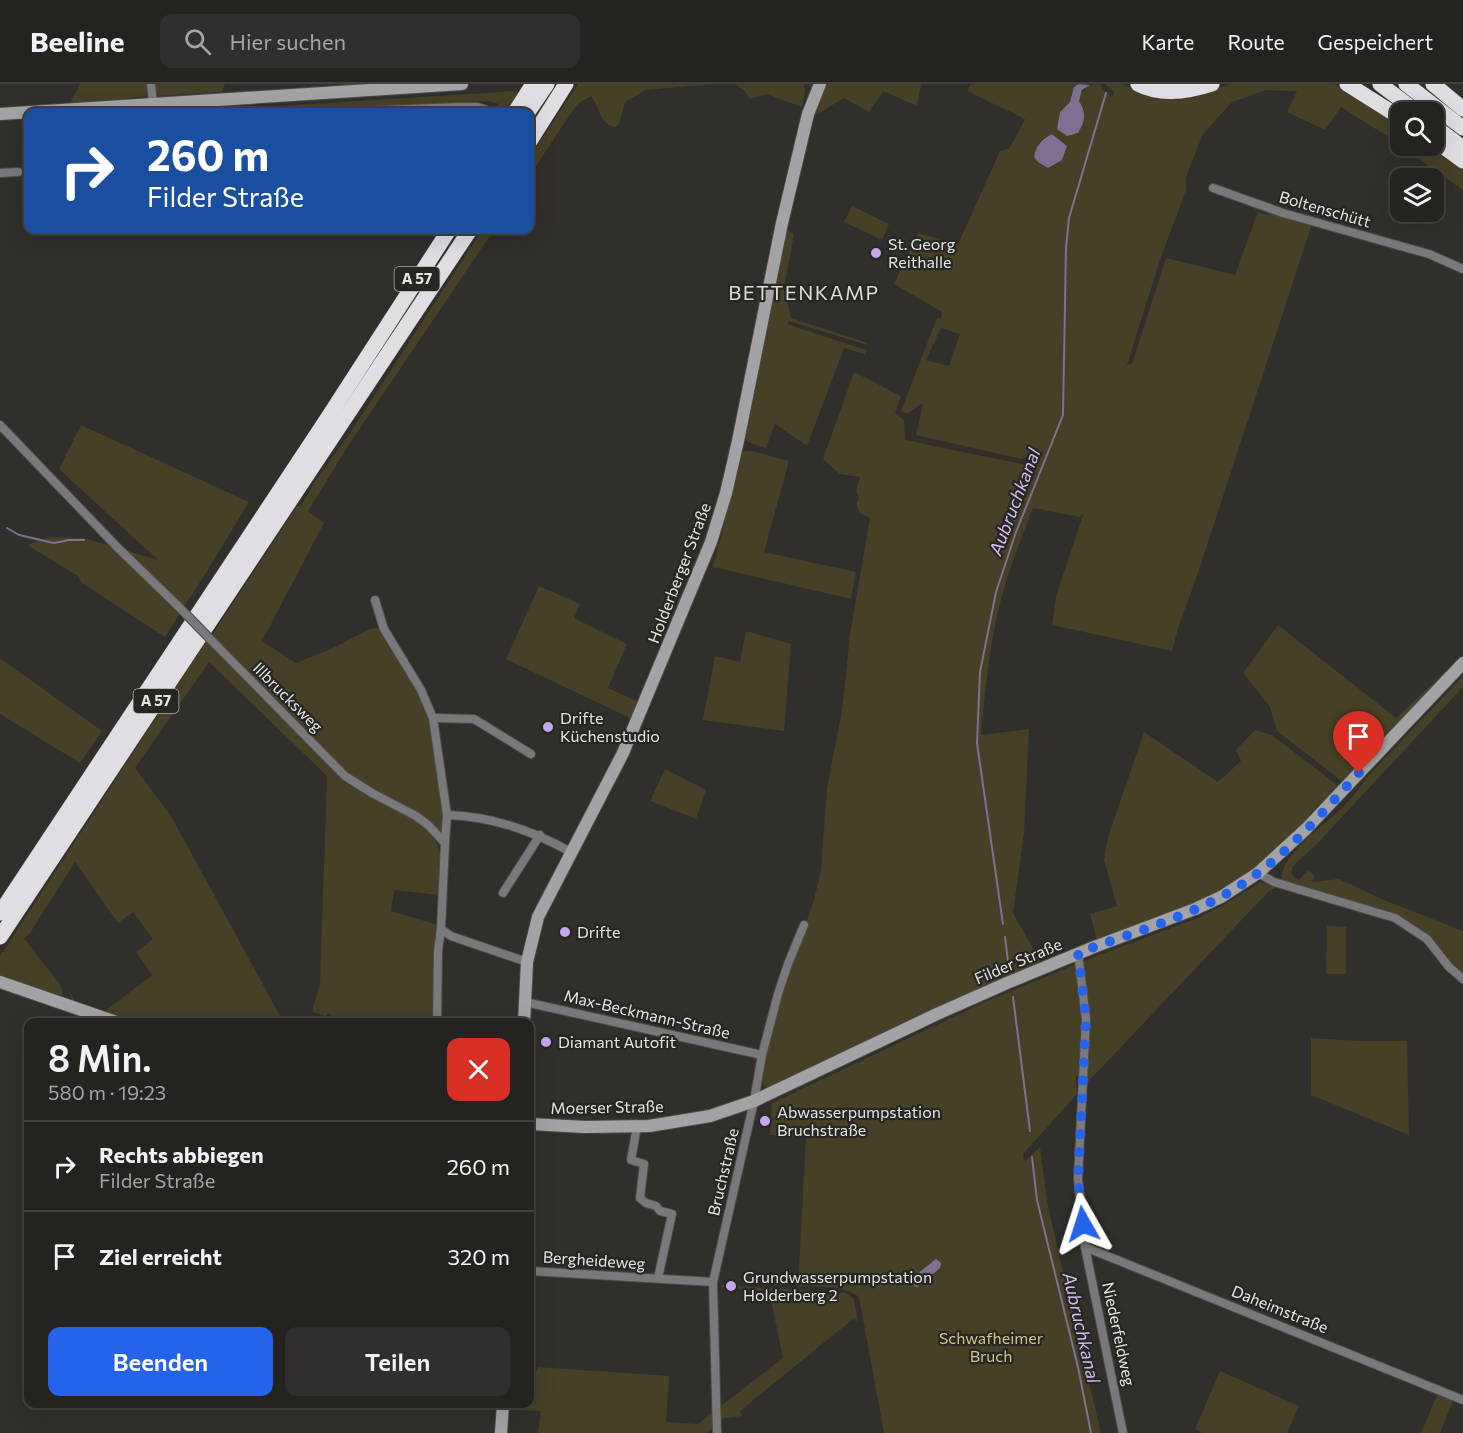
<!DOCTYPE html>
<html lang="de">
<head>
<meta charset="utf-8">
<style>
	:root { --surface:#242320; --page:#302f2d; --text:#f1f3f6; --muted:#a3a4a5; --line:#41403e; --accent:#2563eb }
	body { margin:0; font-family:Commissioner,sans-serif; background:var(--page); color:var(--text); height:100vh; display:flex; flex-direction:column; font-size:22px; white-space:nowrap }
	* { box-sizing:border-box; margin:0 }
	p { font-size:20px; color:var(--muted) }
	.icon { flex:none; width:33px; height:33px; fill:none; stroke:currentColor; stroke-width:2; stroke-linecap:round; stroke-linejoin:round }
	.map { position:relative; flex:1; overflow:hidden }
	.sheet { position:absolute; left:24px; top:934px; width:510px; height:390px; display:flex; flex-direction:column; background:var(--surface); border-radius:12px; box-shadow:0 6px 24px #0002,0 0 0 2px var(--line) }
	.sheet>* { flex:none }
	.hud { position:absolute; left:24px; top:24px; width:510px; height:126px; border-radius:12px; box-shadow:0 6px 24px #0002,0 0 0 2px var(--line); background:#1a4fa0; color:#fff; overflow:hidden }
	.controls { position:absolute; left:1390px; top:18px; display:grid; gap:12px }
	.controls a { display:grid; place-items:center; width:54px; height:54px; border-radius:12px; background:var(--surface); box-shadow:0 6px 24px #0002,0 0 0 2px var(--line); font-size:30px }
	.pin { position:absolute; display:grid; place-items:center; width:51px; height:51px; color:#fff; margin:-62px -26px; border-radius:50% 50% 50% 0; rotate:-45deg; box-shadow:0 0 6px #0007 }
	.pin .icon { rotate:45deg }
	.me { position:absolute; width:66px; margin:-33px; rotate:354deg; stroke-linejoin:round; filter:drop-shadow(0 0 4px #0008) }
	.turn { display:flex; align-items:center; gap:21px; height:126px; padding:0 24px; font-size:27px }
	.turn .icon { width:78px; height:78px; stroke-width:2.5 }
	.turn b { display:block; font-size:42px; line-height:51px }
	.round { display:grid; place-items:center; flex:none; width:63px; height:63px; border-radius:12px; background:var(--page) }
	.headline { display:flex; align-items:center; justify-content:space-between; height:102px; padding:0 24px }
	h1 { font-size:36px; font-weight:600; line-height:45px }
	.action { display:flex; gap:12px; margin-top:auto; padding:12px 24px }
	.action a { flex:1; height:69px; border-radius:12px; background:var(--accent); color:#fff; font-size:24px; font-weight:600; line-height:69px; text-align:center }
	.action a+a { background:var(--page); color:var(--text) }
	ul { padding:0; list-style:none }
	li { display:flex; align-items:center; gap:18px; height:90px; padding:0 24px; border-top:2px solid var(--line) }
	li div { flex:1 }
	li b { display:block; font-size:22px }
	li em { font-style:normal }
	header { display:flex; align-items:center; gap:36px; box-sizing:border-box; height:84px; padding:0 30px; background:var(--surface); border-bottom:2px solid var(--line) }
	header strong { font-size:28px }
	nav { display:flex; gap:33px; margin-inline-start:auto; font-size:21px }
	.search { width:420px; height:54px; background:var(--page); display:flex; align-items:center; gap:15px; box-sizing:border-box; padding:0 21px; border-radius:12px; color:var(--muted); font-size:22px }
	.map>svg:first-child { display:block }
</style>
</head>
<body>
<header>
<strong>Beeline</strong>
<div class="search"><svg class="icon" aria-label="search" viewBox="0 0 24 24"><circle cx="10" cy="10" r="6"/><path d="M15 15l6 6"/></svg>Hier suchen</div>
<nav><a>Karte</a><a>Route</a><a>Gespeichert</a></nav>
</header>
<div class="map">
<svg width="1463" height="1349" viewBox="0 0 1463 1349">
	<rect width="100%" height="100%" fill="#302f2b"/>
	<g fill="#454026" fill-rule="evenodd">
		<path d="M80,0H147V12L69,21Z"/>
		<path d="M155,0H225L222,8L158,12Z"/>
		<path d="M578,0H714L646,6L625,18L619,40L616,43C599,41 600,23 591,12L579,19L573,26L530,91V73Z"/>
		<path d="M735,0H804L805,7L802,23L767,10L750,15L745,7Z"/>
		<path d="M826,0H921L917,22L883,7L869,28L844,14L816,31Z"/>
		<path d="M971,0H1079L1074,3L1070,18L1060,28L1083,23L1079,17C1083,4 1087,0 1101,0L1102,5L1112,13L1114,8L1105,0H1122L1149,13L1180,15L1196,13L1229,0H1334L1359,12L1401,39V61L1341,23L1325,46L1287,28L1297,7L1266,6L1232,18L1203,50L1186,93V106L1161,173L1127,281L1132,280L1166,174L1235,191L1258,128L1268,131L1270,128L1312,140L1197,492L1179,541L1172,567L1052,541L1056,512L1084,428L1080,433L1033,424C1025,446 1015,469 1008,492C991,543 986,598 981,651L1029,645L1024,749L1013,829L1041,879L977,906L770,1005L764,1002L761,994L779,917L814,816L821,786L827,704L842,627L850,550L870,434L860,429L856,420L859,414L856,407L860,393L840,390L823,375L854,288L901,312L895,329L904,336L905,356L1036,383V368L1021,375L916,351L923,319L906,330L901,327L937,234H941L942,228L894,200L918,149L958,160L1000,67L1009,65L1025,35L967,7ZM1052,50L1067,62L1062,76L1035,67L1041,56ZM941,244L960,250L949,282L926,276Z"/>
		<path d="M517,7L519,12C512,22 510,29 497,28L499,20L488,17L273,28H183Z"/>
		<path d="M1401,62H1433L1463,83V106Z"/>
		<path d="M852,122L889,140L882,156L844,138Z"/>
		<path d="M482,146H494L350,359L308,427L324,439L262,557L296,579L331,565L368,546L380,543L419,608L430,635L444,733L442,749L419,731L366,702L338,682L212,551L298,421L301,422L315,397L350,349Z"/>
		<path d="M787,146L794,150L784,204L791,234L868,259L867,261L789,237L787,240L869,267L865,268V270L844,264L807,362L775,340L766,364L748,358L744,353Z"/>
		<path d="M81,341L249,418L209,484L165,553L82,499L78,492L27,461L50,453L84,454L158,476L59,385Z"/>
		<path d="M743,367H752L789,377L764,468L856,488L851,515L713,483Z"/>
		<path d="M539,502L580,520L574,534L627,560L608,604L639,618L632,635L506,575Z"/>
		<path d="M1278,541L1396,634L1453,580V583L1343,698L1277,647L1270,623L1243,589Z"/>
		<path d="M746,547L791,560L784,647L703,636L715,572L740,578Z"/>
		<path d="M206,557L334,687L422,740C447,765 440,778 439,811L394,806L391,827L438,841L435,871L442,881V939H340L331,935L332,931L328,929L326,932L312,928L320,899L327,692L209,578L135,684L171,732L284,939H132L73,918L68,905L75,917L105,927L152,891L136,868L153,855L133,828L118,839L75,778L30,849L24,854L61,902L63,912L0,894V872Z"/>
		<path d="M0,574L102,647L80,679L0,630Z"/>
		<path d="M1463,592V603L1316,761L1293,782L1291,788L1294,793L1299,796L1308,786L1315,791L1312,798L1339,795L1384,816L1463,847V892L1429,852L1396,831L1282,797C1277,773 1327,739 1343,723C1352,714 1360,704 1367,693Z"/>
		<path d="M1255,646L1272,651L1340,703L1314,725L1298,746L1256,787L1218,810L1097,857L1090,830L1117,822L1104,776L1108,753L1144,648L1218,698L1241,677L1236,666Z"/>
		<path d="M665,685L706,706L696,735L650,717Z"/>
		<path d="M1261,798L1279,803L1269,807L1086,1000L1084,987L1076,993L1077,1010L1023,1070L1024,1078L1040,1063L1047,1116L1056,1158L1101,1349H884L859,1213C843,1200 818,1203 798,1202L806,1054L770,1051L772,1019L987,917L1096,872L1198,834L1225,820Z"/>
		<path d="M1327,842L1346,843V890H1326Z"/>
		<path d="M1311,954L1360,957H1407L1409,1051L1311,1011Z"/>
		<path d="M721,1201L846,1209L854,1215L858,1237L853,1235L740,1327L742,1332L721,1335V1322L783,1274L769,1207L721,1203Z"/>
		<path d="M538,1283L669,1292L666,1338L698,1340L714,1327L713,1344L706,1349H538L541,1327L507,1326L508,1320H530V1287H537Z"/>
		<path d="M1220,1287L1299,1322L1287,1349H1203L1195,1345Z"/>
		<path d="M1438,1309L1454,1314L1440,1349H1421Z"/>
	</g>
	<g fill="#7e7090">
		<path d="M1079,0L1090,1L1082,6L1079,17C1087,30 1085,37 1078,49L1067,52L1057,45L1060,28L1070,18L1074,3Z"/>
		<path d="M1052,50L1067,62L1062,76L1048,84L1038,78L1034,73C1036,61 1042,55 1052,50Z"/>
		<path d="M936,1175L941,1179L940,1184L920,1201L917,1203L913,1201L912,1194Z"/>
	</g>
	<g fill="none" stroke-linecap="round" stroke-linejoin="round">
		<g stroke="#7e7090" stroke-width="2">
			<path d="M7,444L19,451L54,459L69,456H84"/>
			<path d="M1003,840L977,659L980,588L996,508L1016,448L1063,331L1066,164L1069,134L1106,9"/>
			<path d="M1005,853L1009,886"/>
			<path d="M1013,913L1030,1047"/>
			<path d="M1032,1073L1037,1116L1078,1283L1091,1349"/>
		</g>
		<g stroke="#4d4c48" stroke-width="10">
			<g id="street">
				<path d="M151,0L154,28"/>
				<path d="M336,28L457,23H478L486,26"/>
				<path d="M0,89L18,88"/>
				<path d="M1213,104L1283,129L1429,170L1463,185"/>
				<path d="M0,341L118,464L178,522"/>
				<path d="M375,516L384,545L421,606L433,634L447,731L445,759"/>
				<path d="M216,561L345,692L372,709L416,732L428,741L445,759L441,845L451,852L527,878"/>
				<path d="M433,634L474,635L531,670"/>
				<path d="M447,731C491,732 533,747 571,768"/>
				<path d="M1258,789L1274,798L1395,834L1427,855L1449,883L1463,895"/>
				<path d="M503,809L540,751"/>
				<path d="M1078,869L1086,935L1078,1095L1085,1163L1123,1349"/>
				<path d="M525,918L762,971"/>
				<path d="M437,939L438,867L441,845"/>
				<path d="M636,1048L631,1076L644,1080L640,1114L646,1119L656,1122L660,1127L672,1130L658,1194"/>
				<path d="M1085,1163L1463,1316"/>
				<path d="M530,1187L713,1198"/>
				<path d="M717,1349L713,1198L754,1017L762,971L778,910L788,880L804,841"/>
			</g>
		</g>
		<g stroke="#4d4c48" stroke-width="14">
			<g id="secondary">
				<path d="M0,30L462,0"/>
				<path d="M0,898L119,939"/>
				<path d="M524,939L527,878L538,833L623,669L711,458L726,409L738,357L782,139L808,30L820,0"/>
				<path d="M530,1040L585,1043L649,1042L710,1032L754,1017L937,930L1007,899L1094,863L1195,825L1221,813L1258,789L1306,745L1463,579"/>
				<path d="M501,1349L503,1320"/>
			</g>
		</g>
		<g stroke="#4d4c48" stroke-width="16">
			<g id="highway">
				<path d="M1138,0C1161,12 1188,8 1212,0"/>
				<path d="M1347,0L1401,34"/>
				<path d="M1380,0L1417,28"/>
				<path d="M1406,0L1463,44"/>
				<path d="M1433,0L1463,25"/>
				<path d="M515,28L533,0"/>
				<path d="M528,28L547,0"/>
				<path d="M1434,42L1463,64"/>
				<path d="M1434,56L1463,77"/>
				<path d="M530,57L566,0"/>
				<path d="M0,829L327,335L449,146"/>
				<path d="M0,853L470,146"/>
			</g>
		</g>
		<use href="#street" stroke="#79787a" stroke-width="8"/>
		<use href="#secondary" stroke="#a3a2a5" stroke-width="12"/>
		<use href="#highway" stroke="#e0dee3" stroke-width="15"/>
		<g stroke="#4d4c48" stroke-width="10" stroke-linecap="butt">
			<path id="street-bridge" d="M178,522L216,561"/>
		</g>
		<use href="#street-bridge" stroke="#79787a" stroke-width="8"/>
	</g>
	<g fill="none" stroke-linecap="round" stroke-linejoin="round">
		<path stroke="#2563eb" stroke-width="10" stroke-dasharray="0 18" d="M1083,1140L1078,1095L1086,935L1078,869C1139,846 1206,829 1258,789C1296,761 1327,723 1359,689"/>
	</g>
	<g fill="#c7a6f0" stroke="#262622" stroke-width="2">
		<circle cx="876" cy="169" r="6"/>
		<circle cx="548" cy="643" r="6"/>
		<circle cx="565" cy="848" r="6"/>
		<circle cx="546" cy="958" r="6"/>
		<circle cx="765" cy="1037" r="6"/>
		<circle cx="731" cy="1202" r="6"/>
	</g>
	<g text-anchor="middle" stroke-width="4.5" stroke-linejoin="round" paint-order="stroke">
		<g fill="#262622" stroke="#acaca8" stroke-width="1.5">
			<rect x="394.5" y="183" width="45" height="24" rx="4.5"/>
			<rect x="133.5" y="605" width="45" height="24" rx="4.5"/>
		</g>
		<g font-size="15" font-weight="bold" fill="#e5e5e2">
			<text x="417" y="200">A 57</text>
			<text x="156" y="622">A 57</text>
		</g>
		<g font-size="16" fill="#e5e5e2" stroke="#262622">
			<text transform="translate(1325 125) rotate(16)" y="6">Boltenschütt</text>
			<text transform="translate(679 489) rotate(-69)" y="6">Holderberger Straße</text>
			<text transform="translate(288 613) rotate(45)" y="6">Illbrucksweg</text>
			<text transform="translate(1018 877) rotate(-23)" y="6">Filder Straße</text>
			<text transform="translate(647 930) rotate(13)" y="6">Max-Beckmann-Straße</text>
			<text transform="translate(607 1023) rotate(-1)" y="6">Moerser Straße</text>
			<text transform="translate(723 1088) rotate(-77)" y="6">Bruchstraße</text>
			<text transform="translate(594 1176) rotate(4)" y="6">Bergheideweg</text>
			<text transform="translate(1280 1225) rotate(22)" y="6">Daheimstraße</text>
			<text transform="translate(1119 1250) rotate(78)" y="6">Niederfeldweg</text>
		</g>
		<g font-size="16" fill="#e5e5e2" stroke="#262622" text-anchor="start">
			<text x="888" y="166">St. Georg<tspan x="888" dy="18">Reithalle</tspan></text>
			<text x="560" y="640">Drifte<tspan x="560" dy="18">Küchenstudio</tspan></text>
			<text x="577" y="854">Drifte</text>
			<text x="558" y="964">Diamant Autofit</text>
			<text x="777" y="1034">Abwasserpumpstation<tspan x="777" dy="18">Bruchstraße</tspan></text>
			<text x="743" y="1199">Grundwasserpumpstation<tspan x="743" dy="18">Holderberg 2</tspan></text>
		</g>
		<g font-size="16" fill="#cec486" stroke="#262622">
			<text x="991" y="1260">Schwafheimer<tspan x="991" dy="18">Bruch</tspan></text>
		</g>
		<g font-size="18" font-style="italic" fill="#d2baf1" stroke="#262622">
			<text transform="translate(1015 418) rotate(-69)" y="6">Aubruchkanal</text>
			<text transform="translate(1081 1244) rotate(77)" y="6">Aubruchkanal</text>
		</g>
		<g font-size="20" letter-spacing="1.5" fill="#ddddd7" stroke="#262622">
			<text x="804" y="216">BETTENKAMP</text>
		</g>
	</g>
</svg>
<div class="controls">
<a><svg class="icon" aria-label="search" viewBox="0 0 24 24"><circle cx="10" cy="10" r="6"/><path d="M15 15l6 6"/></svg></a>
<a><svg class="icon" aria-label="layers" viewBox="0 0 24 24"><path d="M12 4l9 5-9 5-9-5zM3 14l9 5 9-5"/></svg></a>
</div>
<div class="pin" style="left:1359px;top:689px;background:#d93025"><svg class="icon" aria-label="arrive" viewBox="0 0 24 24"><path d="M6 21V4h12l-3 4 3 4H6"/></svg></div>
<svg class="me" style="left:1083px;top:1140px" viewBox="-20 -20 40 40"><path d="M0-17L14 15 0 8-14 15z" fill="#2563eb" stroke="#fff" stroke-width="4"/></svg>
<div class="hud">
<div class="turn"><svg class="icon" aria-label="right" viewBox="0 0 24 24"><path d="M7 20v-9h11M14 6l5 5-5 5"/></svg><div><b>260 m</b>Filder Straße</div></div>
</div>
<section class="sheet">
<div class="headline"><div><h1>8 Min.</h1><p>580 m · 19:23</p></div><a class="round" style="background:#d93025;color:#fff"><svg class="icon" aria-label="close" viewBox="0 0 24 24"><path d="M6 6l12 12M18 6L6 18"/></svg></a></div>
<ul>
<li><svg class="icon" aria-label="right" viewBox="0 0 24 24"><path d="M7 20v-9h11M14 6l5 5-5 5"/></svg><div><b>Rechts abbiegen</b><p>Filder Straße</p></div><em>260 m</em></li>
<li><svg class="icon" aria-label="arrive" viewBox="0 0 24 24"><path d="M6 21V4h12l-3 4 3 4H6"/></svg><div><b>Ziel erreicht</b></div><em>320 m</em></li>
</ul>
<div class="action"><a>Beenden</a><a>Teilen</a></div>
</section>
</div>
</body>
</html>
